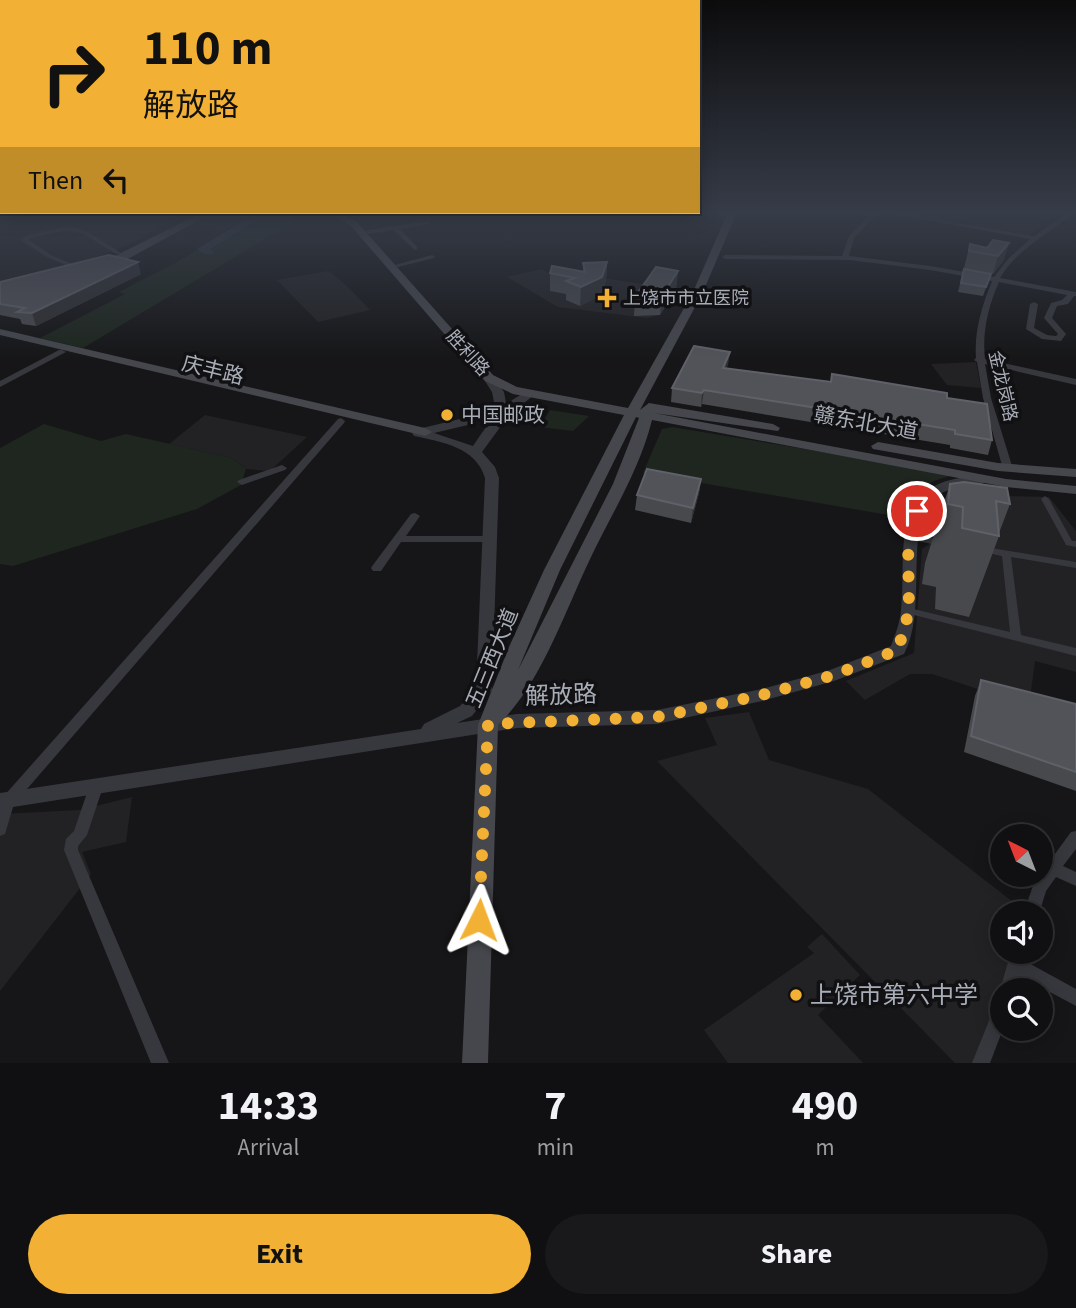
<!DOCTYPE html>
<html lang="en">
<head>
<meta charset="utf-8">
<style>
	:root { --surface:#101012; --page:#19191b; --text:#f1f3f6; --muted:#9c9d9f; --line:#303032; --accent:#f2b134 }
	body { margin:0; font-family:"Source Sans 3","Noto Sans SC",sans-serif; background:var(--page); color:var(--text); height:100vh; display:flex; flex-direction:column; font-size:26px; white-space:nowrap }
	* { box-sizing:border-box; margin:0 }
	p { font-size:23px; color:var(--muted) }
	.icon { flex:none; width:38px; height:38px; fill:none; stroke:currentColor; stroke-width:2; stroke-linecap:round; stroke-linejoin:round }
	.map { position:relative; height:1063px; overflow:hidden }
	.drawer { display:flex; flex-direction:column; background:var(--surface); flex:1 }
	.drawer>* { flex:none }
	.top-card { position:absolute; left:0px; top:0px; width:700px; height:214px; box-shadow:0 4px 18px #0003,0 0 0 2px var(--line); background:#f2b134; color:#111; overflow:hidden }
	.needle { width:46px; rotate:318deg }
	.tools { position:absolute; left:990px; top:824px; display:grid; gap:14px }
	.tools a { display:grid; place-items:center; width:63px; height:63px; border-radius:50%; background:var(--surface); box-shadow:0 4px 18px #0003,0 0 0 2px var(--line); font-size:35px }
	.pin { position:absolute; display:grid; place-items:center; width:60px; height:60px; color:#fff; margin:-30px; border:4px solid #fff; border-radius:50%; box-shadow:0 2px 7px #0007 }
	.me { position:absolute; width:77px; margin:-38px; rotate:3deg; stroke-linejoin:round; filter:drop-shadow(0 0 5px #0008) }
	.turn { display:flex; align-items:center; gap:24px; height:147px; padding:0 28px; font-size:32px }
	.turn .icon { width:91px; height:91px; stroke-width:2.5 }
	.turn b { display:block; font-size:49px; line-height:60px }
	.then { display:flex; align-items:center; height:66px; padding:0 28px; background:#0003; gap:14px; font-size:26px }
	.eta { display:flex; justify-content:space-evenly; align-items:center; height:119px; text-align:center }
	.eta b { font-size:42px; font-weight:700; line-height:49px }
	.cta { display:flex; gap:14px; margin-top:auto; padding:14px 28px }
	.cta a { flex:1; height:80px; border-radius:42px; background:var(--accent); color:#111; font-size:28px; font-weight:700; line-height:80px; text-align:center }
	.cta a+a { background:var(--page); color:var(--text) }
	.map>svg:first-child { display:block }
</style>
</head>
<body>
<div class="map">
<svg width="1076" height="1063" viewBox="0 0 1076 1063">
	<rect width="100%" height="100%" fill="#161618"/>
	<g fill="#222225">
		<path d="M0,212H159L173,220L126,246L94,258L0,281Z"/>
		<path d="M216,212H258L225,230L190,226Z"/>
		<path d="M898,212H1061L1029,235Z"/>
		<path d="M542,269L555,277H596L676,289L660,315L647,318L558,307L507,277Z"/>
		<path d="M329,271L350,289L370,310L318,322L277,280Z"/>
		<path d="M976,362L981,388L947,385L931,364Z"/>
		<path d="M205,415L307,437L270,471L246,469L232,458L169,444Z"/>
		<path d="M1000,496L1049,497L1076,531V672L1035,661L1029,706L932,674H910L865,700L846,681L914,653L922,549Z"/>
		<path d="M749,712L769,760L868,789L1027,913L1003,914V952H1018L979,1063H955L657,761L717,745L705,718Z"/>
		<path d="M132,797L126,842L82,852L91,874L0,991V814L80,810Z"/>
		<path d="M822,934L860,975L818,1015L863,1063H728L704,1030L814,953L807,947Z"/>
	</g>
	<g fill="#1e261f">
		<path d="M261,212H310L83,348L40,338L125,294L119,292L179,261Z"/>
		<path d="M550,410L589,416L573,431L540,427Z"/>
		<path d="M44,424L101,441L126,434L232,458L246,469L241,485L197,509L13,566L0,564V448Z"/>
		<path d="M672,427L956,474C930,482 908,487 906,518L643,473L662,429Z"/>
	</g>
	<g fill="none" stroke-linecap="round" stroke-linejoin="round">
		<path fill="#2c353c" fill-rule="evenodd" d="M258,212H270L210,249L214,252L212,254H204L197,249Z"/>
		<g fill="#37383d" fill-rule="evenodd">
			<path d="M1045,496L1049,499L1072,541H1076V547L1066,545L1065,543L1041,499Z"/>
			<path d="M909,534L943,540L947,543L943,546L906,539L905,537Z"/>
			<path d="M985,547L1076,562V568L1011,557L1021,635L1076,648V656L906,613L904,611L906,609L909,608L1010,632L1002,556L982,552L981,550Z"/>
		</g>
		<g fill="#37383d" fill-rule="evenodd">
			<path d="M873,212H879L854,238L849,256L930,266L994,277L1008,259L1030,239L883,212H894L1034,236L1069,212H1075C1049,234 1018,248 1000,278L1076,292V296H1074L1068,304L1057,306L1052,318L1066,334L1061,341L1042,339L1026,329L1030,304L1034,302L1038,304L1034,328L1047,335L1056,336L1058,334L1044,318L1051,303L1062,300L1067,295L999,282C988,307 982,332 985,359L1076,379V385L985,364L991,398L1013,469L1011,471H1005L1003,469L983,398L977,362L974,360L976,358C974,331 982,306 992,281L930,270L850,260L725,259L722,257L725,255L842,256L849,236Z"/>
			<path d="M427,221L429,222V224L400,229L417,247V249L415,250L393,230L368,234L365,232L368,230Z"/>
			<path d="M68,226L88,232L121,253L116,254L84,234L68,230L30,238L29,240L51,255L77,266L78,267L75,269L47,257L22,241L25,236Z"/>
			<path d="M432,255L435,257L434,258L398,267L395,265Z"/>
			<path d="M59,350H62L66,352L0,387V381Z"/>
			<path d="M341,418L345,421L344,423L14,804L5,834L0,836V804L3,797L338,419Z"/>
			<path d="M282,465L287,468L285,470L242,485L237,482L239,480Z"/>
			<path d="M415,513L420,516L406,536H490L495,539L490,542H401L381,571H373L371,568L373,565L411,514Z"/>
			<path d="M96,781L101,783L103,787L87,835L78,846V850L169,1063H151L64,850L66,839L74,831L89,787L91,783Z"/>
			<path d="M1076,831V849L1063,866L1076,872V886L1056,877L1046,891L1039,914H1023L1034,883L1041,875V873L1071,832Z"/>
			<path d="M1011,952H1027L1025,961L1076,989V1006L1020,976L1016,990H1003L1002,996L1000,990Z"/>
			<path d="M1003,999V1029L990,1063H972L997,1001Z"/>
		</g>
		<path fill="#37383d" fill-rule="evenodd" d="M489,375L493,376L504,392L506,403L504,405L472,424L434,433L473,446C487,426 503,400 528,392L534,395L509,415L482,452L495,467L499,478L492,690L472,716L457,723L517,714L657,710L762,689L830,670L891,646C895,635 900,623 901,610C907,558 888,489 960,478C970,477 983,473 991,479C977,490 951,483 935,498C902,527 929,608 904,654L834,681L762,701L657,724L517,728L0,809V793L421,729L424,724L460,706L476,688L485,478C476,447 442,442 414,436L412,433L414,430L464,418L494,402L492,392L483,378Z"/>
		<g fill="#45474d" fill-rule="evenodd">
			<path d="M203,212H214L124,261L104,267L99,264Z"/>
			<path d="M329,212H339L357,222L493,375L517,387L628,408L693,292L728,212H737L703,292L640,410L649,403L773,424L780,428L778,431L654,413L1006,479L1076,486V494L1006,487L652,420C640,469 612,513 591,557C565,611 541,684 498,725L488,1063H462L478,725L509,647L544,570L624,415L513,394L485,381L351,226ZM636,417L639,418L613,484L518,670L560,570Z"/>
			<path d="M0,329L425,428L432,432L425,436L0,335Z"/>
			<path d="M878,442L998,463L1076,469V477L998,471L873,449L871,446Z"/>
		</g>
	</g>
	<g fill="#47494d">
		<path d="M970,244L987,248L1004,260L993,274L965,269L991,274L983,296L958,292Z"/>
		<path d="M607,262L606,280L601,295L580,306L566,300V294L550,291V273L583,271V263Z"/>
		<path d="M678,271L676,289L660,315L634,316L635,297Z"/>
		<path d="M141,274L36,326L22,324L20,319L0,315V282Z"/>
		<path d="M730,352L726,369L947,398L992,440L988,455L950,448V445L702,404L701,407L671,402L672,388Z"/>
		<path d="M701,479L699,493L691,523L635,510L637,495Z"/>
		<path d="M950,484L1010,504L999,533V536L969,617L935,609L936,587L922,584L925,563Z"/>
		<path d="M981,680L1076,704V791L964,752L975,696Z"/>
	</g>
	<g fill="#2f3033">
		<path d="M1009,243L1004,260L993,274L998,256Z"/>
		<path d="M138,262L141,274L36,326L32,313Z"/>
		<path d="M607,262L606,280L601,295L580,306L581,287Z"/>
		<path d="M678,271L676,289L660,315L662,296Z"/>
		<path d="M730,352L728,365L721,382L723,368Z"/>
		<path d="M704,390L702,404L701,407L702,393Z"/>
		<path d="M701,479L699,493L691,523L693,508Z"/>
	</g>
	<g fill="#525359" stroke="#5f6168" stroke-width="2">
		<path d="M993,240L1009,243L998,256L969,251L970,244L987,248Z"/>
		<path d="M109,255L138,262L32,313L17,312L25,308L0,304V282Z"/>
		<path d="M607,262L602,277L581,287L566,281L575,278L550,273L552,266L585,272L583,263Z"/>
		<path d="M656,267L678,271L662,296L635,297Z"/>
		<path d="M964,269L991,274L986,287L961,283Z"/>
		<path d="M694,346L730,352L723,368L831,382L832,374L947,393V398L987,404L992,440L955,434V430L704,390L702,393L672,388Z"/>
		<path d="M647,469L701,479L693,508L637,495Z"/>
		<path d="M964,482L1007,488L1010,504L996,501L999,536L962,528L963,507L948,504L950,484Z"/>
		<path d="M981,680L1076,704V772L971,736Z"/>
	</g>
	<linearGradient id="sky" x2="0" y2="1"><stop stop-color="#0c0c0d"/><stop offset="0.59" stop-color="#363c48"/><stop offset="1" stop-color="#363c48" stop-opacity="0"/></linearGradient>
	<rect width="1076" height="360" fill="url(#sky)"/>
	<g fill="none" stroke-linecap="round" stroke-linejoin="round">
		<path stroke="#f2b134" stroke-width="12" stroke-dasharray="0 21.6" d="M479,920L488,724L657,717L762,695L834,675L898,650L909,611L908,537L917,511"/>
	</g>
	<g fill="#f2b134" stroke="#111113" stroke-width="2.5">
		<path d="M603.5 287.5h7v7h7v7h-7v7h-7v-7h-7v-7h7z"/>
		<circle cx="447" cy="415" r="7"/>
		<circle cx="796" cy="995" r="7"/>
	</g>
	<g text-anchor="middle" stroke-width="7" stroke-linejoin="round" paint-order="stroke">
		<g font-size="18" fill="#a8adb8" stroke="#111113" text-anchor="start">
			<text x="623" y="304">上饶市市立医院</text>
		</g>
		<g font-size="18" fill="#a8adb8" stroke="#111113">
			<text transform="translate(468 353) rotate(48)" y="6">胜利路</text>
			<text transform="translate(1003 386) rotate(77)" y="6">金龙岗路</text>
		</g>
		<g font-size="21" fill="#a8adb8" stroke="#111113">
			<text transform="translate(213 370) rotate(14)" y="7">庆丰路</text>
			<text transform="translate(866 423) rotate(10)" y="7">赣东北大道</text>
			<text transform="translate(492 658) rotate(-68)" y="7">五三西大道</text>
		</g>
		<g font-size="21" fill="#a8adb8" stroke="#111113" text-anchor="start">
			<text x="461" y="422">中国邮政</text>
		</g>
		<g font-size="24" fill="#a8adb8" stroke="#111113">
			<text transform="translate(561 695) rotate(-2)" y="8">解放路</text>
		</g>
		<g font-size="24" fill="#a8adb8" stroke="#111113" text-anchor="start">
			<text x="810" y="1003">上饶市第六中学</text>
		</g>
	</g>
</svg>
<div class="tools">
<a><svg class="needle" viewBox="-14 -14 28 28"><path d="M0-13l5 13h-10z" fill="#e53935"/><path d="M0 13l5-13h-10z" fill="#9c9d9f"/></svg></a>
<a><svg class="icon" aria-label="sound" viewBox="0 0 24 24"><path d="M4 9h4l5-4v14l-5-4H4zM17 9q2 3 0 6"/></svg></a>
<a><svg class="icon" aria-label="search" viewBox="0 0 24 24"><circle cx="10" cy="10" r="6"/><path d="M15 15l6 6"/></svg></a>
</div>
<div class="pin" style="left:917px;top:511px;background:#d93025"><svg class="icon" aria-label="arrive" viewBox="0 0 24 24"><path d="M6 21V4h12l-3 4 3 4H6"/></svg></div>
<svg class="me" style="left:479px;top:920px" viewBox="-20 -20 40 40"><path d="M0-17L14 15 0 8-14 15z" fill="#f2b134" stroke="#fff" stroke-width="4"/></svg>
<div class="top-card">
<div class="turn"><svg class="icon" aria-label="right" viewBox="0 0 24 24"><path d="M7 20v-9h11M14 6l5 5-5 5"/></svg><div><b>110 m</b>解放路</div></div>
<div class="then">Then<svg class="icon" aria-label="left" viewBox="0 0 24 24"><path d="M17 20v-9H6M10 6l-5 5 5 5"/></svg></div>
</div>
</div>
<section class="drawer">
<div class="eta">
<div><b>14:33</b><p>Arrival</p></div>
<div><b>7</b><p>min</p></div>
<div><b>490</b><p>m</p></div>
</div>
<div class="cta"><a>Exit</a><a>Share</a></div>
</section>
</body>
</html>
